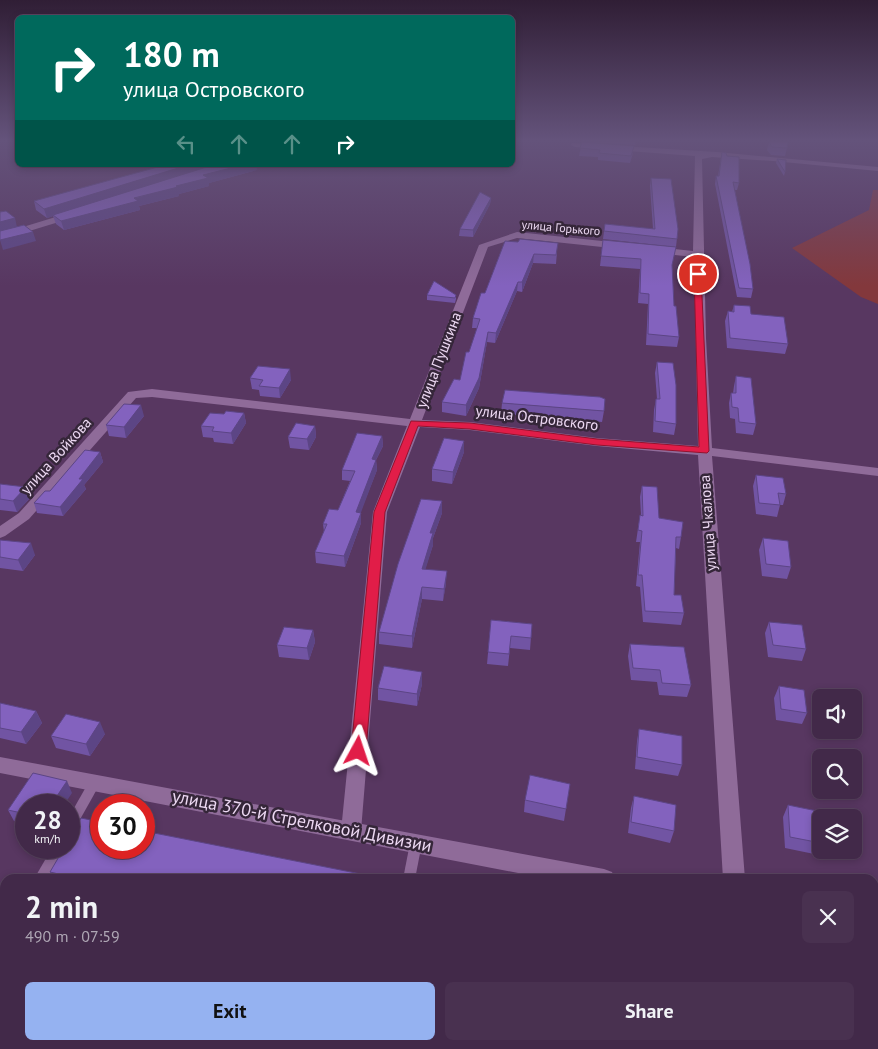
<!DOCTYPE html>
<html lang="en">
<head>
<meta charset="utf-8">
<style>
	:root { --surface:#422949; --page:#493150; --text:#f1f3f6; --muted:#aea6b4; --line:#5a4561; --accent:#95b2f1 }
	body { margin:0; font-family:"PT Sans",sans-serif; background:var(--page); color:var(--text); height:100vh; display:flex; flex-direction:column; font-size:19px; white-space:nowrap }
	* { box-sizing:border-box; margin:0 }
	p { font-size:16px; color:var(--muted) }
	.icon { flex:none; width:28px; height:28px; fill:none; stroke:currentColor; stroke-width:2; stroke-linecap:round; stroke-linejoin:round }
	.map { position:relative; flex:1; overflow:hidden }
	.details { position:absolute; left:0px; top:874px; width:879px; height:176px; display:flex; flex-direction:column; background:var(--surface); border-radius:15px 15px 0 0; box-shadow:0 2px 8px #0003,0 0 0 1px var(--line) }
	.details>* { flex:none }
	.top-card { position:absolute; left:15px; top:15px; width:500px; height:152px; border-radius:8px; box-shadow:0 2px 8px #0003,0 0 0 1px var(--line); background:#00695c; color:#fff; overflow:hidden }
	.tools { position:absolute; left:812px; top:689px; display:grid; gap:10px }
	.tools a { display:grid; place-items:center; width:50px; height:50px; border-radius:8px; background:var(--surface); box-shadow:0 2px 8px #0003,0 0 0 1px var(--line); font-size:25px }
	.speed { position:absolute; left:15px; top:794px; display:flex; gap:10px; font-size:25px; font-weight:700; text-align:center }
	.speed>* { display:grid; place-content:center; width:65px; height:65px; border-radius:50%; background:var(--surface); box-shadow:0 2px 8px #0003,0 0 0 1px var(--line); line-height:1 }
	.speed small { font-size:12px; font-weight:400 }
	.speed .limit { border:8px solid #d22; background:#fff; color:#111 }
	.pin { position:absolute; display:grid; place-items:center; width:42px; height:42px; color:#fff; margin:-21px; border:2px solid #fff; border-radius:50%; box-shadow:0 1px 5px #0007 }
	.me { position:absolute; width:55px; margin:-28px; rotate:5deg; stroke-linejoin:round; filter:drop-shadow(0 0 4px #0008) }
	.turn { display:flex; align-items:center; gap:18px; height:105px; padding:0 25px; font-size:22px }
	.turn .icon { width:65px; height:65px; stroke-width:2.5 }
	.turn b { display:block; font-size:35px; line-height:42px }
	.lanes { display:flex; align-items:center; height:48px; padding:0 25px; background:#0003; justify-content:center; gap:25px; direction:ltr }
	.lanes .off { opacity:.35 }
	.round { display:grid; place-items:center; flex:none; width:52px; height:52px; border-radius:8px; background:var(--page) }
	.summary { display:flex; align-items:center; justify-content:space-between; height:85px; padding:0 25px }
	h1 { font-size:30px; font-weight:800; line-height:38px }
	.action { display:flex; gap:10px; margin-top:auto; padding:10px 25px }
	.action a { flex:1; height:58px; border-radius:8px; background:var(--accent); color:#111; font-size:20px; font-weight:800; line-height:58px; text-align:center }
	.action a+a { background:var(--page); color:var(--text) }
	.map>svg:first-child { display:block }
</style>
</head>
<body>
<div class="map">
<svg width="878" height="1049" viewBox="0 0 878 1049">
	<rect width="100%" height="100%" fill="#583761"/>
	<path fill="#83383c" d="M873,190H878V304L861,297L792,248L869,210Z"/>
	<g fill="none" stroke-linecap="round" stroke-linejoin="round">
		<g fill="#8f6b99" fill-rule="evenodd">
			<path d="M95,777L99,778L101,782L73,832L69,833V817L91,778Z"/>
			<path d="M416,837L420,839L422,843L415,879H403L410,843L412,839Z"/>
			<path d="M52,848H64L47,879H34Z"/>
			<path d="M5,907V919L0,921V909Z"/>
			<path d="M88,1045H103L102,1049H87Z"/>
			<rect x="559" y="1045" width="14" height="4"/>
			<path d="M665,1045H706L707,1049H665Z"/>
		</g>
		<g fill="#8f6b99" fill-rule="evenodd">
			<path d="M572,143L717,152L878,167V171L773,161L712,157L702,159L706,338L712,448L878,468V476L712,456L745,879H723L698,455L597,446L470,430L420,427L387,512L361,831L358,838L351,840L344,838L341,831L373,512L407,426L152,397L136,398L29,519L5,536L0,538V526L19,513L128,392L152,389L410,419L479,245L517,232L621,243L626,246L621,249L517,238L488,247L422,420L470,422L597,438L698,446L694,257L656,253L651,250L656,247L693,251L695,156L575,147L571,145Z"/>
			<path d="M72,212L75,213V217L0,240V234Z"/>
			<rect x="787" y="1045" width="26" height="4"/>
		</g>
		<g fill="#8f6b99" fill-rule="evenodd">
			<path d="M0,757L604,869L612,872L615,879H549L0,773Z"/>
			<path d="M874,918L878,919V941L874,940Z"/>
		</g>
	</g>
	<g fill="#7154a3">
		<path d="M583,140H636L635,145L583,142Z"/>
		<path d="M582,142L633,153L630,163L598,160V157L579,156Z"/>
		<path d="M769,142L787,148L785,156L771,155L767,150Z"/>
		<path d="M722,152L727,156L739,183L737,190H735L753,289L751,298L737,297L715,184L716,176H718Z"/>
		<path d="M777,159L785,172L784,176L776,163Z"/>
		<path d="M257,170L209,183V186L179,194V196L139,206L140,210L64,230L56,224L53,216L47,218L36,210L34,201Z"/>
		<path d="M651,178L678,229L676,247L603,239L605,224L653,229L650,186Z"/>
		<path d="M491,198L490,204L473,237L459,236L460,229Z"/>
		<path d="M603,240L672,266L674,306L679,337L677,347L646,345L648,304L638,303L640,269L600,266Z"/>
		<path d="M505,241L557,252L556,264L533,263L522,292L517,291L495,343L487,342L479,388L466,416L442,412V402L460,380L477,328H472L473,318L485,293Z"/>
		<path d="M427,295H456V299L455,303L427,300Z"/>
		<path d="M734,305L788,344L785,354L727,348L725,321L728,311L732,312Z"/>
		<path d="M657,362L676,424L674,435L653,432L654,410L656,399H657L655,373Z"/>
		<path d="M736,376L756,424L753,435L736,433L735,419L730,418L729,403L731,393H733L734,386Z"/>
		<path d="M250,378L291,380L280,398L260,396L259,390L252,389Z"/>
		<path d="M502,403L604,411L602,422L501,414Z"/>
		<path d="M244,413L246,423L233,444L214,442L213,438L203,437L201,426Z"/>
		<path d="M144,416L126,438L109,436L106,425Z"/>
		<path d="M315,426L316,437L309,450L290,448L288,437Z"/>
		<path d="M382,436L383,446L376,460L377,470L360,513L361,523L345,567L316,563L315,552L324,532L323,524L338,510L350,481L342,480V470Z"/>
		<path d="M464,441V452L452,484L432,481V469Z"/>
		<path d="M100,452L103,462L84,485L86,489L63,516L37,513L34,503L50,491Z"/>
		<path d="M756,475L786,494L783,505H780L777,517L756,514L753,486Z"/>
		<path d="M0,484L30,498L17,512L0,510Z"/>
		<path d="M642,486L659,518L681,537L679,549L676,548L674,595L684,613L681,625L643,622L640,587L636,586L640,542H636L640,515H641L640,497Z"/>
		<path d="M442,501V513L433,538V545L425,569L446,583L443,601L422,599L412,648L379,644V632Z"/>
		<path d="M763,538L791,567L787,579L762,576L759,550Z"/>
		<path d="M0,540L35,555L23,571L0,568Z"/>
		<path d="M491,620L532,624L530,650L510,648L508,666L487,664Z"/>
		<path d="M769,622L806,649L802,661L768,657L765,633Z"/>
		<path d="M313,630L315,642L309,660L279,657L277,645Z"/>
		<path d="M630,644L691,685L687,697L659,695L657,682L631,680L628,656Z"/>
		<path d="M422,684L417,706L378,700V688Z"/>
		<path d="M779,686L807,713L802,724L776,720L774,698Z"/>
		<path d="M0,703L36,711L42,723L26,744L0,738Z"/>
		<path d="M639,729L682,765L678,776L635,769L637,741Z"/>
		<path d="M105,734L90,756L56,748L51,736Z"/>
		<path d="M570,784L564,821L524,812L525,800Z"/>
		<path d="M72,793L26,805V824L14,821L8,810Z"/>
		<path d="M634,796L674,831L670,843L628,833L631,808Z"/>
		<path d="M788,805L821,818L822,850L819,855L785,848L783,817Z"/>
		<path d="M50,872L367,879H53Z"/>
		<path d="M874,990L878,991V1049H826L823,1048L822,1045H874Z"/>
	</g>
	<g fill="#5c4585">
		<path d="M188,165H216L47,218L44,209Z"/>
		<path d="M243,165H256L257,170L209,183V186L179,194V196L139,206L140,210L64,230L61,221L176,186L203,175Z"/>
		<path d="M491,198L490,204L473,237V230Z"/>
		<path d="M15,218L17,227L0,232V222Z"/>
		<path d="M33,232L36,241L3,250L0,240Z"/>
		<path d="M534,254L533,263L522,292V282Z"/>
		<path d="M518,282L517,291L495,343L496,333Z"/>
		<path d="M488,332L487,342L479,388L466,416V405Z"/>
		<path d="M290,369L291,380L280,398L279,388Z"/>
		<path d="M141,405L144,416L126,438L124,427Z"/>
		<path d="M244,413L246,423L233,444L231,433Z"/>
		<path d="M315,426L316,437L309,450L307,439Z"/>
		<path d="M382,436L383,446L376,460L377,470L357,523L356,512L372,459Z"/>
		<path d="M464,441V452L452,484L453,472Z"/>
		<path d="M100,452L103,462L84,485L86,489L63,516L60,507L79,479Z"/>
		<path d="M26,487L30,498L17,512L13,501Z"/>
		<path d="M442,501V513L433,538V545L422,581V569L430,533Z"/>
		<path d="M361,513V523L345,567L344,556Z"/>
		<path d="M31,543L35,555L23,571L18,560Z"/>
		<path d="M447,571L446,583L443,601L444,589Z"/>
		<path d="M422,587V599L412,648V636Z"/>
		<path d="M313,630L315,642L309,660L307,648Z"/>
		<path d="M422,672V684L417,706V694Z"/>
		<path d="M36,711L42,723L26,744L21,732Z"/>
		<path d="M100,722L105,734L90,756L86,744Z"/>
		<path d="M67,781L72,793L64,805H51Z"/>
		<path d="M33,1045H56L54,1049H31Z"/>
		<path d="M171,1045H188L187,1049H169Z"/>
	</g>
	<g fill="#8362be" stroke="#5c4585">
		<path d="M610,140H636V141Z"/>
		<path d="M582,142L634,146L631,156L599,153L600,150L580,148Z"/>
		<path d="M769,142H788L787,148L772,147Z"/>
		<path d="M722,152L726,153L727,156L739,157V183L733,182L750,264L753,289L739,288L716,176H719Z"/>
		<path d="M777,159L786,160L785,172Z"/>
		<path d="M165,165H188L44,209L34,201Z"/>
		<path d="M213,165H243L203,175L208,178L176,186L178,187L134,198L138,201L61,221L53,215Z"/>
		<path d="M651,178L671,179L678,229L677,239L604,231L605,224L655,229Z"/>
		<path d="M480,192L491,198L473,230L460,229Z"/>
		<path d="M6,211L15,218L0,222V212Z"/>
		<path d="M24,225L33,232L0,240V231Z"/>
		<path d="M520,239L558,243L556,255L534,254L522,282H518L496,333L488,332L479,378L466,405L442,402L454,379L460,380L466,352H469L480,319L473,318L481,293H485L505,241L518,242Z"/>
		<path d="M603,240L676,247L672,265L674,306H676L679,337L648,334L649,294L640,293L641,259L601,256Z"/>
		<path d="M434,281L456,295L455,298L427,295Z"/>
		<path d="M734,305L750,306L751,314L784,317L788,344L730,338L728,311L734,312Z"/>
		<path d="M657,362L673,363L676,385V424L655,421L656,399H660Z"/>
		<path d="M258,366L290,369L279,388L259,386L263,380L250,378Z"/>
		<path d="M736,376L751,378L756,424L739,422L738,408L732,407L731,393H736Z"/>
		<path d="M505,390L600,397L605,399L604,411L502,403Z"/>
		<path d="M124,404L141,405L124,427L106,425Z"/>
		<path d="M226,411L244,413L231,433L212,431L214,427L201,426L210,413L224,414Z"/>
		<path d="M296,423L315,426L307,439L288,437Z"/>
		<path d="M357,433L382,436L372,459L376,460L356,512L361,513L344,556L315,552L327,524H323L329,509L338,510L355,471L342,470Z"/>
		<path d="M444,438L464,441L453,472L432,469Z"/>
		<path d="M85,450L100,452L79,479H83L60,507L34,503L45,491H50Z"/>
		<path d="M756,475L783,478L786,494L778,493L780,505L759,503Z"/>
		<path d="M0,484L26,487L13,501L0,499Z"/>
		<path d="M642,486L657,487L659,518L683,522L681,537H676L674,595H681L684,613L645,611L642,575H638L642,531L638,530L640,515L643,516Z"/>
		<path d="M421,499L442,501L430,533H433L422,569L447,571L444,589L422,587L412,636L379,632L398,564Z"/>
		<path d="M763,538L788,541L791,567L766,564Z"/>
		<path d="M0,540L31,543L18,560L0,557Z"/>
		<path d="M491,620L532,624L531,638L511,636L509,654L488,652Z"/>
		<path d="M769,622L802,625L806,649L773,645Z"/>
		<path d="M284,627L313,630L307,648L277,645Z"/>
		<path d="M630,644L684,647L691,685L662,683L660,670L633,668Z"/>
		<path d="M384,666L422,672L417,694L378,688Z"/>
		<path d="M779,686L804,690L807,713L781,709Z"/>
		<path d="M0,703L36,711L21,732L0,728Z"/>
		<path d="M66,714L100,722L86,744L51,736Z"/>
		<path d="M639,729L682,736V765L637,757Z"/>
		<path d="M33,773L67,781L51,805H26V814L8,810Z"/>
		<path d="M530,775L570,784L566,809L525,800Z"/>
		<path d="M634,796L676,805L674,831L631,822Z"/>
		<path d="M788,805L822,812V818H821V843L790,837Z"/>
		<path d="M81,818L101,822V848H144V831L366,875L365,879H80L50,872L64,848H69V839Z"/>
		<path d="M5,974V1045H33L31,1049H0V983Z"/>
		<path d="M874,990L878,991V1043H874Z"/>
		<path d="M106,1045H171L169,1049H104Z"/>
	</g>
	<linearGradient id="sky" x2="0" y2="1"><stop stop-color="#301e35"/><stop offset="0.49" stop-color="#64537b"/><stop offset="1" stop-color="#64537b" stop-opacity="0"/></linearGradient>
	<rect width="878" height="286" fill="url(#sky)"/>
	<path fill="#e11d48" stroke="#92132f" d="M698,271L701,274L709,451L707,453L597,445L470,429L418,426L385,512L366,751L363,755L358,757L353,755L351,751L374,512L411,421L470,423L597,439L699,447L694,274Z"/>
	<g text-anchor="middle" stroke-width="5" stroke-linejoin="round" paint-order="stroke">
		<g font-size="12" fill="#ecd8f2" stroke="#352639">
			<text transform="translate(561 228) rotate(5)" y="4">улица Горького</text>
		</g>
		<g font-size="15" fill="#ecd8f2" stroke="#352639">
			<text transform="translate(439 360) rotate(-69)" y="5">улица Пушкина</text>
			<text transform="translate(537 418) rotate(7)" y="5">улица Островского</text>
			<text transform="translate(56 456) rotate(-48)" y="5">улица Войкова</text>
			<text transform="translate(708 523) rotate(-94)" y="5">улица Чкалова</text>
		</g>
		<g font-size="18" fill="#ecd8f2" stroke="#352639">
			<text transform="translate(302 821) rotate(11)" y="6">улица 370-й Стрелковой Дивизии</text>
		</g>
	</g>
</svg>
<div class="tools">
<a><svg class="icon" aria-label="sound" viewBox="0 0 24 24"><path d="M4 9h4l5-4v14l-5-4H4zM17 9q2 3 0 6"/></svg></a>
<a><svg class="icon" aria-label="search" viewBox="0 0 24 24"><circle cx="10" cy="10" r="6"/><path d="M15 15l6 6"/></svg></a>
<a><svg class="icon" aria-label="layers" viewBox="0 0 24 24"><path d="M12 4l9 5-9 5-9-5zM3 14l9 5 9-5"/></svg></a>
</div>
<div class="speed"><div>28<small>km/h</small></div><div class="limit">30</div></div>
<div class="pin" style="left:698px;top:274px;background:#d93025"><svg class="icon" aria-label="arrive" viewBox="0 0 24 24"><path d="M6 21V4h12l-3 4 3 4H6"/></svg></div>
<svg class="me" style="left:358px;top:751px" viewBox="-20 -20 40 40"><path d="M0-17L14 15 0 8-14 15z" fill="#e11d48" stroke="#fff" stroke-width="4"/></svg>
<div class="top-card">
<div class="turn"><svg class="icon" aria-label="right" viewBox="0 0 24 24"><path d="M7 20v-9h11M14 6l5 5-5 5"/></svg><div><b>180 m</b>улица Островского</div></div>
<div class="lanes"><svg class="icon off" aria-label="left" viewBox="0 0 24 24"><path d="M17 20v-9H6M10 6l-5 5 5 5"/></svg><svg class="icon off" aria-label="ahead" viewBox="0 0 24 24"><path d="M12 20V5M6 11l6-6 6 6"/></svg><svg class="icon off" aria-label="ahead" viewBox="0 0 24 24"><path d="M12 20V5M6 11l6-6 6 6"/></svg><svg class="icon" aria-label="right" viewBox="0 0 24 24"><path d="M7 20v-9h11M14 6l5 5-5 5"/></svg></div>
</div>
<section class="details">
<div class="summary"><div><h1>2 min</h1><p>490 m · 07:59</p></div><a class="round"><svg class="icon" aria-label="close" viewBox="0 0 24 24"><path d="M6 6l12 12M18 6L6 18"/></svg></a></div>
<div class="action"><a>Exit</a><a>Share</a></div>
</section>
</div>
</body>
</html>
